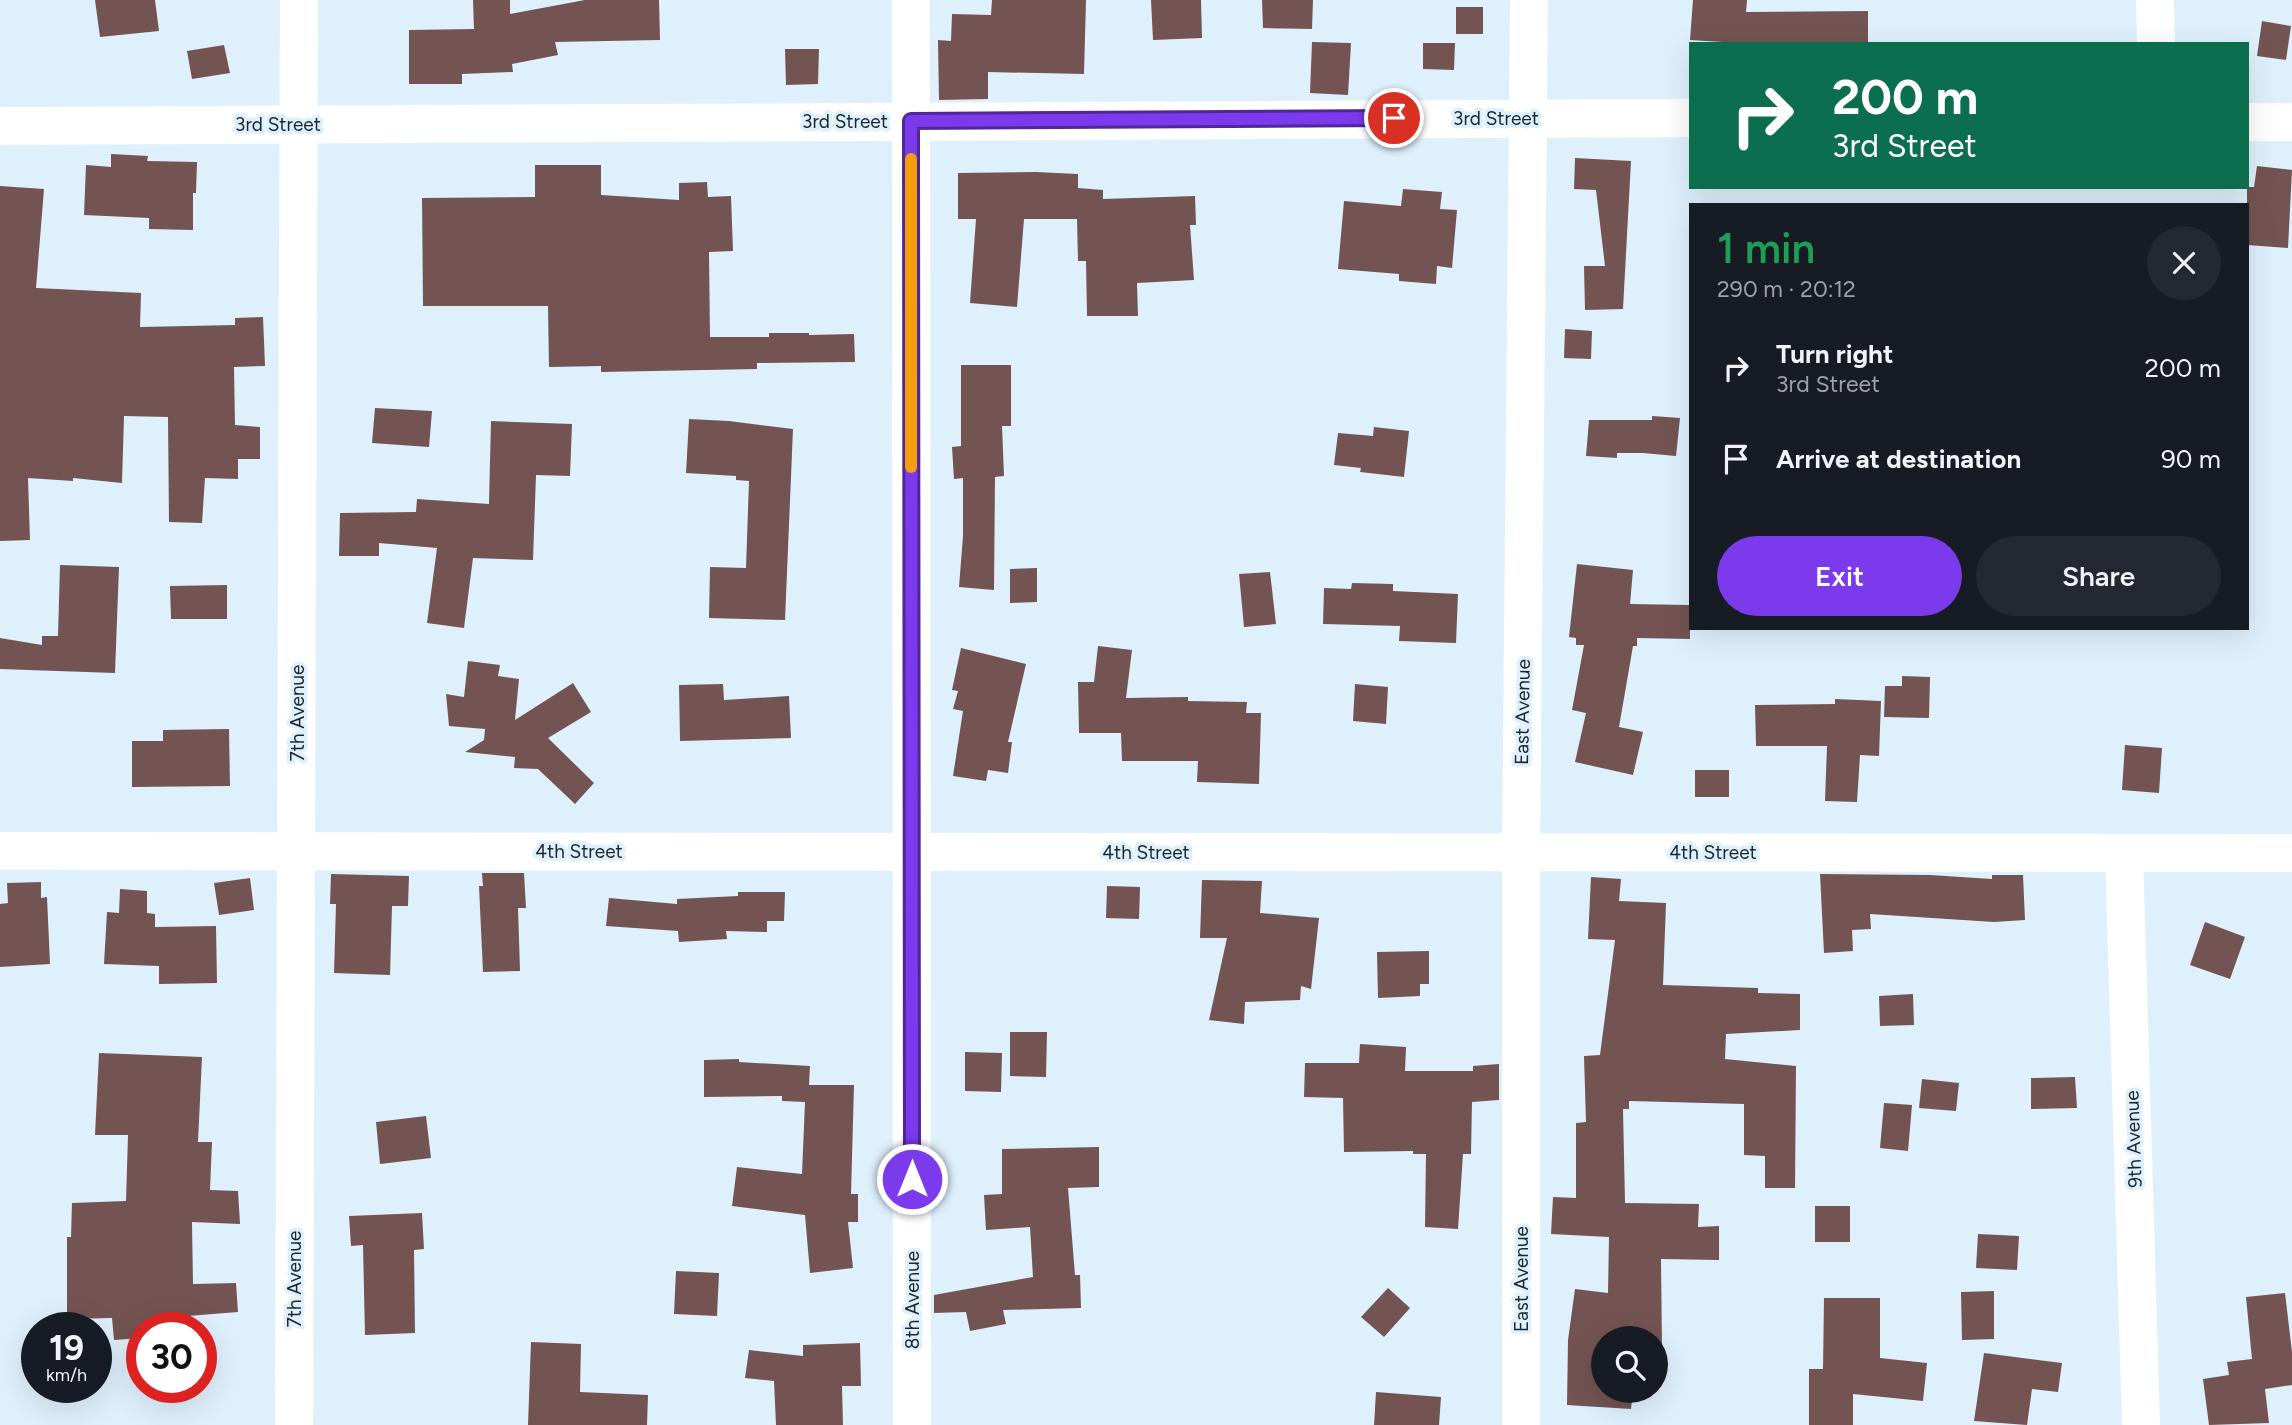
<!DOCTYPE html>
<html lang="en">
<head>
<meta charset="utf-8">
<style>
	:root { --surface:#171b24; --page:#242831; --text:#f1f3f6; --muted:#9ea1a6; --accent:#7c3aed }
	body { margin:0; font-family:Figtree,sans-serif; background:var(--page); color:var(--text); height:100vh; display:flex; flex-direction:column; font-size:26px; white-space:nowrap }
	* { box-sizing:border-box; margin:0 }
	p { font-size:23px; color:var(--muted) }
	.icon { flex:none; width:38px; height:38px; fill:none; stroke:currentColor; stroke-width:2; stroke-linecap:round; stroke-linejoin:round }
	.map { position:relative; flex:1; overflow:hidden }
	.panel { position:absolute; left:1689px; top:203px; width:560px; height:427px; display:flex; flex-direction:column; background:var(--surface); border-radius:0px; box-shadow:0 7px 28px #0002 }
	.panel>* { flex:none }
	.top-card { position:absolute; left:1689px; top:42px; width:560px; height:147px; border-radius:0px; box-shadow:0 7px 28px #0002; background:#0b6e4f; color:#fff; overflow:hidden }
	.controls { position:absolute; left:1591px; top:1326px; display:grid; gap:14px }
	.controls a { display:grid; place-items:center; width:77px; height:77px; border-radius:50%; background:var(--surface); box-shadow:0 7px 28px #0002; font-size:35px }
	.speed { position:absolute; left:21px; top:1312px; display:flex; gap:14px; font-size:35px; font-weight:700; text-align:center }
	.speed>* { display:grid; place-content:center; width:91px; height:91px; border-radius:50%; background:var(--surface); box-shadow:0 7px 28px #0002; line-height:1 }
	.speed small { font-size:18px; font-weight:400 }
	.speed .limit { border:10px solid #d22; background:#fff; color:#111 }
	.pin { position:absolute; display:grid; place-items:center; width:60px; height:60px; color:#fff; margin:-30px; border:4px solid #fff; border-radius:50%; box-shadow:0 2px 7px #0007 }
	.me { position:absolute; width:77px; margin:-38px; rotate:0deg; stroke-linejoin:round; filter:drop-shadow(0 0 5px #0008) }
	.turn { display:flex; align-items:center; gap:24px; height:147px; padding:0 28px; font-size:32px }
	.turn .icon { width:91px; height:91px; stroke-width:2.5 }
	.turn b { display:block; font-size:49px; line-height:60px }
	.round { display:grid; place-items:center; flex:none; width:74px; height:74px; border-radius:37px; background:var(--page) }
	.summary { display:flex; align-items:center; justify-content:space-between; height:119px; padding:0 28px }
	h1 { font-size:42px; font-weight:600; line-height:52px; color:#1e9e55 }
	.primary-button { display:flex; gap:14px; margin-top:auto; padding:14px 28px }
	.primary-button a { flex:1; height:80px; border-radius:42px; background:var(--accent); color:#fff; font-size:28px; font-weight:600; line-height:80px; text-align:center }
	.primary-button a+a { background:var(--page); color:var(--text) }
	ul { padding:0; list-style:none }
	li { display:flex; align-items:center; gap:21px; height:91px; padding:0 28px }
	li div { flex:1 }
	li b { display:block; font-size:26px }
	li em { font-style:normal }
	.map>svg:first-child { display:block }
</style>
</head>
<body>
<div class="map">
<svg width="2292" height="1425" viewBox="0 0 2292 1425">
	<rect width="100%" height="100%" fill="#dff0fd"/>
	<g fill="#735452">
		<path d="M95,0H155L159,31L100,37Z"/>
		<path d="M473,0H510V14L585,0H659L660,40L555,42L558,55L512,64L513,72L462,74V84H409V30L474,29Z"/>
		<path d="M992,0H1086L1084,74L988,72V99L939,100L938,40L951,41L952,14L991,15Z"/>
		<path d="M1151,0H1201L1202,38L1153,40Z"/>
		<path d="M1262,0H1313L1312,29L1263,28Z"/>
		<path d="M1693,0H1747L1746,12L1868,11V43L1755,44L1690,40Z"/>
		<rect x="1456" y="7" width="27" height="27"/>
		<path d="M2262,21L2291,26L2286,60L2257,56Z"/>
		<path d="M1312,42L1351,43L1348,95L1310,93Z"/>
		<path d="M1423,43H1455L1454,70L1423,69Z"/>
		<path d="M224,45L230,73L192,79L187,51Z"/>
		<path d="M785,49H819L818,84L786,85Z"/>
		<path d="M111,154L148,156L147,161L197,162L196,193H193V230L149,229V218L84,215L86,165L111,167Z"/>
		<path d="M1575,158L1631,161L1623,309L1585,310L1584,266H1605L1596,190L1574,189Z"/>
		<path d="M535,165H601V195L679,200V183L707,182L708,197L731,196L733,251L709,252L710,337H769V333H809V335L854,334L855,362L757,363V369L601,372V366L549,367L548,306H423L422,198L535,197Z"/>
		<path d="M2257,166L2292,170L2288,248L2247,245V187H2254Z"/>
		<path d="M1036,172L1078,174V188L1103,190V199L1195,196L1196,225H1190L1194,280L1137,283L1138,316H1087L1086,261H1078L1077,219H1024L1017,307L970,303L976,219H958V173Z"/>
		<path d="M0,186L44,189L36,288L141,293L140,327L235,325V318L263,317L265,366L234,367L235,425L260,427V459H238V479L205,478L202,523L169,522L168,417L124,416L122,483L73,478V481L28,478L30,540L0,541Z"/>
		<path d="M1403,189L1442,192L1440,209L1457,210L1452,268L1437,266L1436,284L1399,281V274L1338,269L1344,201L1401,206Z"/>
		<path d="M1565,329L1592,331L1591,359L1564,358Z"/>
		<path d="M961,365H1011V426H1002L1004,476L995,477L994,590L959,587L963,536V478L954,479L952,447L961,446Z"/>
		<path d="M375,408L432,411L429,447L372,443Z"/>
		<path d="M1652,416L1680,418L1676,456L1643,453H1617V458L1586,456L1589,420H1652Z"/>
		<path d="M689,419L729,421L793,429L785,620L709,618L710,567L746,568L749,481L736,480V476L686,473Z"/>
		<path d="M491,421L572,424L570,476L536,475L533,560L473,558L464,628L427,623L437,548L379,543V556H339L340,513L416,512L417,499L489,504Z"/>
		<path d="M1374,427L1409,431L1404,477L1360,472L1361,468L1334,465L1338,433L1373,436Z"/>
		<path d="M1577,564L1633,570L1630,604L1690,605V639L1637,638V646H1633L1619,727L1643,732L1633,775L1575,762L1586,713L1572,710L1584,645H1576V638L1569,637Z"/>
		<path d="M60,565L119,567L115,673L0,669V638L42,645V636H58Z"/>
		<path d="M1037,568V602L1010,603V569Z"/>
		<path d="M1270,572L1276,624L1244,627L1239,574Z"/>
		<path d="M1352,583L1393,584V591L1458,594L1456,643L1399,641L1400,626L1323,624L1324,588L1351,589Z"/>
		<path d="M227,585V619H171L170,586Z"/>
		<path d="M1098,646L1132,650L1126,698L1188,697V701L1247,702L1246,713H1261L1259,784L1197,782L1198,761H1122L1121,733H1079L1078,682H1094Z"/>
		<path d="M961,648L1026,664L1008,742H1012L1008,773L988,770L986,781L953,776L963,711L953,709L958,691L952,690Z"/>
		<path d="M468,661L500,665L498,676L519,679L515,720L573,683L591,712L548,738L594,783L575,804L538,769L514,768L515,757L465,752L484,740L485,729L449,726L446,694L464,697Z"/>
		<path d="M1902,676L1930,677L1929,718L1884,717L1885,686H1902Z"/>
		<path d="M723,684L724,700L789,696L791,738L680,741L679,685Z"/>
		<path d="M1355,684L1388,687L1386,724L1353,721Z"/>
		<path d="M1835,699L1881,701L1879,756L1860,755L1857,802L1825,801L1827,746H1756L1755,705L1835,704Z"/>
		<path d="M229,729L230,786L132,787V741H163V730Z"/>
		<path d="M2125,745L2162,748L2159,793L2122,790Z"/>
		<rect x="1695" y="770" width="34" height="27"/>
		<path d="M482,873H524L526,908H518L520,971L483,972L479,886H483Z"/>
		<path d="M331,874L409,876L408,906H392L390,975L334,973L336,904H330Z"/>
		<path d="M1820,874L1930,875L1992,879V875H2023L2025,920L1994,922L1870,914L1871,929L1852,930L1853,951L1824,953Z"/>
		<path d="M1591,877L1621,879L1619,901L1666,903L1663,985L1758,988V993L1800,994V1030L1726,1034L1725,1059L1796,1066L1795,1188H1765V1156L1744,1155V1104L1629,1101V1109H1623L1625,1203L1699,1204L1698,1227L1719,1226V1260L1661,1259L1662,1347H1656V1339H1603V1391H1633L1631,1409L1567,1405L1568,1340L1575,1289L1608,1293L1609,1237L1551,1234L1553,1197L1576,1198V1123L1586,1122L1584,1056L1600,1055L1615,940L1588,939Z"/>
		<path d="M250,878L254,910L219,915L214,883Z"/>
		<path d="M1202,880L1262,881L1260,913L1319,918L1311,989L1301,986L1300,1000L1245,1002L1244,1024L1209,1020L1227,938H1200Z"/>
		<path d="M41,882V898L47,897L50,964L0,967V904L8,903L7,883Z"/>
		<path d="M1107,886L1140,887L1139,919L1106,918Z"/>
		<path d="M120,889L147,891V913L155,914V927L216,926L217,983L159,984V966L104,964L107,912L119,913Z"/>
		<path d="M738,892H785L784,921H767V932L726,931L727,939L679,942L678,931L606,926L609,898L677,904V899L738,896Z"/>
		<path d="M2205,922L2245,937L2230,979L2190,965Z"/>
		<path d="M1429,951V984H1420V996L1378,998L1377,952Z"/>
		<path d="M1913,994L1914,1025L1880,1026L1879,996Z"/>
		<path d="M1010,1032H1047L1046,1077L1010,1076Z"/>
		<path d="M1360,1044L1406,1047L1405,1071H1473V1066L1499,1064V1100L1472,1102L1471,1154H1463L1458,1229L1425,1227L1426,1154H1413V1151L1344,1152L1343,1098L1304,1097L1305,1063H1359Z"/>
		<path d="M965,1052L1002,1053L1001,1092L965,1091Z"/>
		<path d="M99,1053L202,1057L198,1142H212L210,1190L238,1191L240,1224L192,1222L193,1284L236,1283L238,1312L163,1318L164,1328H142V1338L114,1340L112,1318L67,1319V1237H71L72,1203L126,1201L128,1135H95Z"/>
		<path d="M739,1059V1062L810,1066L809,1085H854L851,1194H858V1222H848L853,1268L810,1273L805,1215L732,1206L737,1167L802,1174L805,1102L782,1101V1096L704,1097V1060Z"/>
		<path d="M2075,1077L2077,1108L2031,1109V1078Z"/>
		<path d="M1922,1079L1959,1083L1956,1111L1919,1108Z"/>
		<path d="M1884,1103L1912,1105L1908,1151L1880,1148Z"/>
		<path d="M426,1116L431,1158L380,1164L376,1122Z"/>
		<path d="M1099,1147V1187L1068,1188L1075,1275H1080L1081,1308L1003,1310L1006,1324L970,1331L966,1312L934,1313V1295L1033,1277L1030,1227L986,1230L984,1195L1002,1194V1149Z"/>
		<rect x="1815" y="1206" width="35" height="36"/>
		<path d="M422,1213L424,1249L414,1250L415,1333L365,1335L363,1245L351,1246L349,1216Z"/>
		<path d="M1978,1234L2019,1236L2017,1270L1976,1268Z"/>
		<path d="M676,1271L719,1273L717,1316L674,1314Z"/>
		<path d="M1388,1288L1410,1308L1384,1337L1361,1317Z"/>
		<path d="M1994,1291V1339L1962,1340L1961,1292Z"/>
		<path d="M2285,1293L2292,1352V1385L2265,1389L2269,1423L2209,1425L2203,1379L2229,1375L2227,1362L2252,1359L2246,1297Z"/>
		<path d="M1824,1298H1880V1358L1927,1363L1923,1401L1853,1394V1425H1809V1369H1823Z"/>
		<path d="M531,1342L581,1344L580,1392L648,1395L647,1425H528Z"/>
		<path d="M860,1343L861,1386H842L843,1425H776L774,1381L745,1378L749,1350L803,1356V1345Z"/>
		<path d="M1984,1353L2062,1363L2058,1392L2032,1389L2027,1425L1974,1421Z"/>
		<path d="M1376,1392L1441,1397L1439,1425H1374Z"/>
	</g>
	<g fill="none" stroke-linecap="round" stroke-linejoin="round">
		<g stroke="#fff" stroke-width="38">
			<path d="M911,0L912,1425"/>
			<path d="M2155,0L2156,44"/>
			<path d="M2247,122H2292"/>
			<path d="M0,126L1690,118"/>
			<path d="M0,851L2292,853"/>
			<path d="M2124,853L2141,1425"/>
			<path d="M294,1425L299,0"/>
			<path d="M1521,1425V852L1529,0"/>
		</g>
	</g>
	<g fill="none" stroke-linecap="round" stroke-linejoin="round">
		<g stroke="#51269a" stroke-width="18">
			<path id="route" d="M912,1179L911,121L1394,118"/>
		</g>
		<use href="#route" stroke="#7c3aed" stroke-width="12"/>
		<path stroke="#f59e0b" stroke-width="12" d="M911,159V467"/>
	</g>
	<g text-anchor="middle" stroke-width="7" stroke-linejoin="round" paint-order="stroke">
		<g font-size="19" fill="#1b262e" stroke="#dff0fd">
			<text x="1496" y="125">3rd Street</text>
			<text x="845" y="128">3rd Street</text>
			<text x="278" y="131">3rd Street</text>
			<text transform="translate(1522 712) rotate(-89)" y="7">East Avenue</text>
			<text transform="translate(297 713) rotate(-90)" y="7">7th Avenue</text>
			<text x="579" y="858">4th Street</text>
			<text x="1146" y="859">4th Street</text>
			<text x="1713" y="859">4th Street</text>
			<text transform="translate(2133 1139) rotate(-92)" y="7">9th Avenue</text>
			<text transform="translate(294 1279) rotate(-90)" y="7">7th Avenue</text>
			<text transform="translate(1521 1279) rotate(-90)" y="7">East Avenue</text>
			<text transform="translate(912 1300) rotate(-90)" y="7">8th Avenue</text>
		</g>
	</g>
</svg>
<div class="controls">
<a><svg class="icon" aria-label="search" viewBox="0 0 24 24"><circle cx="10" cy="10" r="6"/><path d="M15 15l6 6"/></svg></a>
</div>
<div class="speed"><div>19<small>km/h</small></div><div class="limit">30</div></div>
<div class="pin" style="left:1394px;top:118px;background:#d93025"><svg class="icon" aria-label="arrive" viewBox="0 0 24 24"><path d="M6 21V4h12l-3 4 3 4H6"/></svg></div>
<svg class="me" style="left:912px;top:1179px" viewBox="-20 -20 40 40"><circle r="17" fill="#7c3aed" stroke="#fff" stroke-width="3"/><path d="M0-11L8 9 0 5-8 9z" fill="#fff"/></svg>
<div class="top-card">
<div class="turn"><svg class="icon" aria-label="right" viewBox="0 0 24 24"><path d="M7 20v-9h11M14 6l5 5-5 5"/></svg><div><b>200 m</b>3rd Street</div></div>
</div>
<section class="panel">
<div class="summary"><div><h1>1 min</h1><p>290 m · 20:12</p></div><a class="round"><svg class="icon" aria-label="close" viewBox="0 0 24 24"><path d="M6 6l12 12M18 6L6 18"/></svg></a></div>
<ul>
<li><svg class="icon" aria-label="right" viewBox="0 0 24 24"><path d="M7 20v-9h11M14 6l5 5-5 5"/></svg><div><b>Turn right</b><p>3rd Street</p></div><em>200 m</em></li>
<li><svg class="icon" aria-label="arrive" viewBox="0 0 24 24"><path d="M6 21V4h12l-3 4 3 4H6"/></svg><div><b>Arrive at destination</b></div><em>90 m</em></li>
</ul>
<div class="primary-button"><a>Exit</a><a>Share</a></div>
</section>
</div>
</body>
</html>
